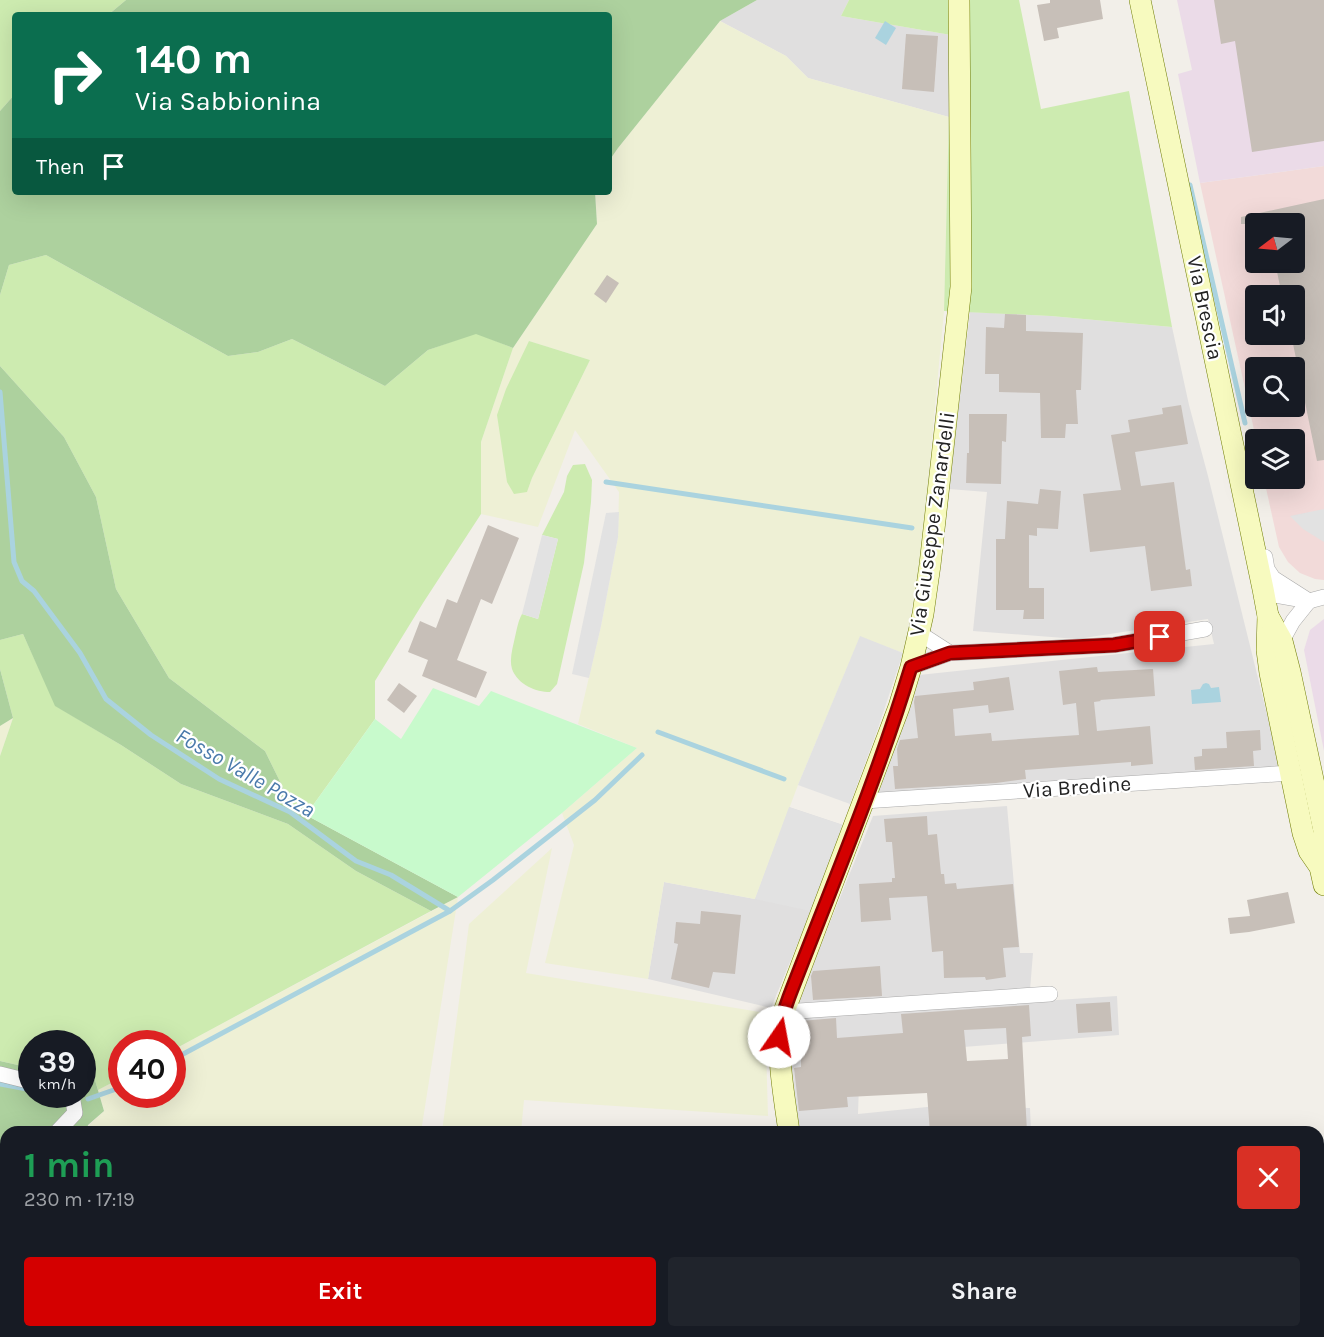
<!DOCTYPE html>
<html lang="en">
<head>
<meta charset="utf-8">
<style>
	:root { --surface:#171b24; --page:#20242c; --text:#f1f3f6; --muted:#9ea1a6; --accent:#d40000 }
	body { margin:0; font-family:Karla,sans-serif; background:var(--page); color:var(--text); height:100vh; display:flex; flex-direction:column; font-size:22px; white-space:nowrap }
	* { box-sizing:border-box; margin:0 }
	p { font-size:20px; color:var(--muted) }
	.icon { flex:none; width:33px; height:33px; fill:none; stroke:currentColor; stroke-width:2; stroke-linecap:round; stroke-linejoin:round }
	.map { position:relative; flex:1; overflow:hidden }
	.side { position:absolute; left:0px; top:1126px; width:1324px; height:212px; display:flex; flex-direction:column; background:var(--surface); border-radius:18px 18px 0 0; box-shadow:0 6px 24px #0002 }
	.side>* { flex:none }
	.top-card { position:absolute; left:12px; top:12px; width:600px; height:183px; border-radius:6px; box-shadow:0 6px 24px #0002; background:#0b6e4f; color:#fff; overflow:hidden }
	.needle { width:39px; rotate:254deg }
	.controls { position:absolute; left:1245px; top:213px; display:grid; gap:12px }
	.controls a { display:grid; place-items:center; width:60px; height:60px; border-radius:6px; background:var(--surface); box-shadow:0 6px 24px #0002; font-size:30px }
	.speed { position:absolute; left:18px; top:1030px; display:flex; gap:12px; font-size:30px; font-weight:700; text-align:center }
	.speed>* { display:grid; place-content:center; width:78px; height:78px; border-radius:50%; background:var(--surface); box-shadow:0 6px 24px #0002; line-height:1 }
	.speed small { font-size:15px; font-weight:400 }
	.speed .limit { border:9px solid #d22; background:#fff; color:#111 }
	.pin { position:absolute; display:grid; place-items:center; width:51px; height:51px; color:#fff; margin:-26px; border-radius:12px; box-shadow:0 3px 9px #0006 }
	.me { position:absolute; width:66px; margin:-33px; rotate:12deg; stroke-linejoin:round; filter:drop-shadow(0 0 4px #0008) }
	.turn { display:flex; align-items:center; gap:21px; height:126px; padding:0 24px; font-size:27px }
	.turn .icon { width:78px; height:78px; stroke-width:2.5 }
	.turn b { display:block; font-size:42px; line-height:51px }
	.then { display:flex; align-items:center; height:57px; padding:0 24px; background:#0003; gap:12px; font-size:22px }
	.round { display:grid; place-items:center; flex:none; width:63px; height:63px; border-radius:6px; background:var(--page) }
	.headline { display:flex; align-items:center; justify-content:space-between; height:102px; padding:0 24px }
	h1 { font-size:36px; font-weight:700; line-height:45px; color:#1e9e55 }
	.button { display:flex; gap:12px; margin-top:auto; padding:12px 24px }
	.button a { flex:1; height:69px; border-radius:6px; background:var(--accent); color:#fff; font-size:24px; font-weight:700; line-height:69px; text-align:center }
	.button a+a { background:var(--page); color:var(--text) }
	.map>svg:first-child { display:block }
</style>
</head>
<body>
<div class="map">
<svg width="1324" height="1337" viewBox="0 0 1324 1337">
	<rect width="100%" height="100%" fill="#f2efe9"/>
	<g fill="#e0dfdf">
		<path d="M757,0H849L841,16L951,35L949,117L808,78L786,56L720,21Z"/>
		<path d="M970,312L1051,316L1172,327L1189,405L1208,476L1280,767L876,796L919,675L1214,644L1208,619L1077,639L973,631L987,492L949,489Z"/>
		<path d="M1007,806L1020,953H1033L1030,990L795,1009L873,816Z"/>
		<path d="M789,807L843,825L816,899L771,1008L648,979L664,882L755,899Z"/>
		<path d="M1117,996L1119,1035L860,1055L858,1114L937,1106L1030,1108L1031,1132H799L790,1051L792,1018Z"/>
	</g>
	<path fill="#f2dad9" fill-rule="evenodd" d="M1324,166V580L1315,579L1300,573L1288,562L1279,547L1264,479L1294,478V440L1256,439L1200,183ZM1256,224H1294V262H1256ZM1256,296H1294V334H1256ZM1256,368H1294V406H1256Z"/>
	<g fill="#ebdbe8">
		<path d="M1177,0H1324V166L1200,183L1178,74L1192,70Z"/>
		<path d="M1324,619V751L1304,650L1310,630Z"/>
		<path d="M1318,1182H1324V1275H1319Z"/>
		<path d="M1074,1332H1150L1127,1337H1074Z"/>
	</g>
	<g fill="#eef0d5" fill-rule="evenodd">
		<path d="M720,21L786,56L808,78L949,117L944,311L920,566L903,653L860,637L798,785L755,899L664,882L648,979L545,963L574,845L562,813L637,748L578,724L601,626L618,537L619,492L575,430L538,527L481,514V442L513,348L597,224L595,192H609V161L618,148ZM529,341L590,360L532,478L527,492Z"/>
		<path d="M13,718L0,756V726Z"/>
		<path d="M552,848L526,973L765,1013L768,1116L524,1100L521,1132H442L469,924Z"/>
		<path d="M458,897L421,1132H86L88,1126L104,1111L98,1090L121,1078L122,1095H172L173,1050Z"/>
		<path d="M50,1332H389V1335L397,1337H49Z"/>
	</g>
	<g fill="#cdebb0">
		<path d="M0,0H126L108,15H15V94L0,111Z"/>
		<path d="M849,0H1019L1041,109L1129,91L1172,327L1051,316L944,311L951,35L841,16Z"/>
		<path d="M46,255L228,356L258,352L292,339L385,386L428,350L476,333L513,348L481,442V514L423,603L375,681V719L306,815L293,808L265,751L169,678L116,589L96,497L64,437L0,366V295L9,265Z"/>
		<path d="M529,341L590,360L532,478L527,492L514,494L507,482L497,415L506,389Z"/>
		<path d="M585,464L592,480L591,502L584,563L557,684L550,692C536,692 518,685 512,669C509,659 513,647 515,637C517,629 518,621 522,614L538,619L558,539L542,535L564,492L567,476L573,465Z"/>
		<path d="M23,634L56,706L121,745L181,784L288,824L356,871L431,911L173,1050L172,1044H122L121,1078L98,1090L95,1080L83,1078L82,1044H32L31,1068L0,1061V756L13,718L0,669V640Z"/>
	</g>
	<g fill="#add19e">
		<path d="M126,0H757L720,21L618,148L609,161V15H108Z"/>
		<path d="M15,94V192H595L597,224L513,348L476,334L428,350L385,386L292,339L258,352L228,356L46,255L9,265L0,295V111Z"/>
		<path d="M0,366L64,437L96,497L116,589L169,678L265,751L293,808L458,897L431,911L356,871L288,824L181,784L121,745L55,706L23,634L0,640Z"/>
		<path d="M0,669L13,718L0,726Z"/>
		<path d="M0,1061L31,1068L32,1095H82L83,1078L95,1080L104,1111L88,1125L86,1132H6V1238H0Z"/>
	</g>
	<path fill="#c8facc" d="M433,688L479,706L491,691L637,748L562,813L458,897L306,815L375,719L401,739Z"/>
	<g fill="#e2e2e2">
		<path d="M1324,509V542L1303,529L1290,516Z"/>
		<path d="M619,512L618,537L601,626L589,678L572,674L606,513Z"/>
		<path d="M542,535L558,539L538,619L522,614Z"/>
		<path d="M860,636L903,653L877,731L850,804L798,785Z"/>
		<path d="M789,807L843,825L811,911L755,899Z"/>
	</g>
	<g fill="#aad3df">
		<path d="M885,21L896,28L886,45L875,38Z"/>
		<path d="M1206,683L1209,684L1211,688L1219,687L1221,702L1192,704L1191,690L1200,689L1203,684Z"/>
	</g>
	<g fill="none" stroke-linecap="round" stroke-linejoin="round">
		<g stroke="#aad3df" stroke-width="5">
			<path d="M1190,185L1245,423"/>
			<path d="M0,392L14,562L22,581L34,591L80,653L106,699L151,735L219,779L290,812L356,861L391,875L450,911L493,880L595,800L642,755"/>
			<path d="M606,482L912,528"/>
			<path d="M658,732L784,779"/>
			<path d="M172,1060L450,911"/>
			<path d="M0,1084L32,1090"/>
			<path d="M88,1099L122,1087"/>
		</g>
	</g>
	<g fill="#c7bfb8" fill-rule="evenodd">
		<path d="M1050,0H1100L1103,19L1057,28L1059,38L1044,41L1037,5L1050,3Z"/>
		<path d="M1214,0H1324V141L1252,152L1235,41L1221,44Z"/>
		<path d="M906,34L938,36L934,92L902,89Z"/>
		<path d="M1324,199V460L1317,461L1291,334H1294V296H1282L1275,262H1294V224H1241V217Z"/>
		<path d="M607,275L619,283L606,303L594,294Z"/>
		<path d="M1005,314L1026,315V331L1083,333L1081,390H1076L1078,424H1066L1065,438H1041L1040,393L999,392V374H985L986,327L1004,328Z"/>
		<path d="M1181,405L1188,444L1135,452L1141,486L1174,482L1186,570L1190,569L1192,586L1151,591L1145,546L1090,552L1083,494L1121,490L1111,435L1130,432L1128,420L1163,414L1162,408Z"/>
		<path d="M969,414H1007L1006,442L1002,441L1001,484L966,483L967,453H969Z"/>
		<path d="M1040,489L1061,491L1058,529L1037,528V536L1029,535V588H1044V619H1023L1024,610H996V539H1005L1007,501L1038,504Z"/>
		<path d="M488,525L519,538L492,604L481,599L457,660L487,672L476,698L422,676L428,660L408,652L420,621L436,628L447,599L457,603Z"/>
		<path d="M1097,667L1098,672L1153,669L1155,696L1100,700L1101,701L1094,702L1097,731L1150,726L1153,764L1131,766V762L1025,770L1026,779L996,783L895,789L893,766H898L897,749L900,740L918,738L914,702L915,696L974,690L973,682L1009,677L1014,710L989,713L988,705L953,709L955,736L991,733L992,741L1079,735L1076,703L1063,705L1059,671Z"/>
		<path d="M399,683L417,696L404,713L387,700Z"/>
		<path d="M1260,730L1261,750L1253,751L1254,766L1195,770L1194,757L1202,756V749L1227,748L1226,732Z"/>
		<path d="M927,816L928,835L937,834L941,874H944L945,884L956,883L957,889L1013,884L1019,947L1003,948L1006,977L986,980L985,977L944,978L943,951L932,952L927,896L889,898L891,920L861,922L859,884L892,882V878H895L892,842H886L884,819Z"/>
		<path d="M1288,892L1295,923L1249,932L1230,934L1228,918L1250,916L1247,900Z"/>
		<path d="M701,911L741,915L735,974L713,972L709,988L671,979L678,944L674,943L676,922L700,924Z"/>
		<path d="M880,966L882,996L813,1000L811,976L813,971Z"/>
		<path d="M1110,1002L1112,1031L1078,1033L1076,1004Z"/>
		<path d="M1029,1005L1031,1036L1022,1037L1027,1132H930L927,1093L847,1097L848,1107L799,1111L794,1068L801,1067V1021L836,1018L837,1038L903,1033L901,1014ZM1006,1028L1008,1059L967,1061L964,1030Z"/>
	</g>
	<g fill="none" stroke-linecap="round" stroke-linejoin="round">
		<g stroke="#a9a9a9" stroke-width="16">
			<g id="street">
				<path d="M1265,557L1267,569L1273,578L1309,601"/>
				<path d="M1263,589L1275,595L1309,601L1324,597"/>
				<path d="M919,633L950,653"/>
				<path d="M1282,641L1293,621L1309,601"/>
				<path d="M911,667L950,653L1114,645L1205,629"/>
				<path d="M864,801L1291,773"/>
				<path d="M784,1012L1050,994"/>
				<path d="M0,1074L32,1082"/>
				<path d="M57,1132L75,1113L72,1095"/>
				<path d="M0,1185L6,1180"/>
				<path d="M1318,1316L1324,1315"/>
				<path d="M1232,1337L1253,1332"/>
			</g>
		</g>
		<g stroke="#707d05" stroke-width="22">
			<g id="secondary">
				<path d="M1140,0L1263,589L1268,616L1267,650L1270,673L1303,833L1309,851L1320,867L1324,885"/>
				<path d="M1268,616L1282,641L1290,672L1324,831V850L1320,867"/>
				<path d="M789,1132C784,1094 776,1056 782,1017L899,707L911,667L923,614L930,565L961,287L959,0"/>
				<path d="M786,1337L788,1332"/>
			</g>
		</g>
		<use href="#street" stroke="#fff" stroke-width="15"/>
		<use href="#secondary" stroke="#f7fabf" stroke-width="21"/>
	</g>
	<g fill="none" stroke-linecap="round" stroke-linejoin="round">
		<g stroke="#8a0000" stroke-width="15">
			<path id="route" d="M779,1037L782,1017L789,997C831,888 877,779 911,667L950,653L1114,645L1160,637"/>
		</g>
		<use href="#route" stroke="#d40000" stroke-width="10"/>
	</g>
	<g text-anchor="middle" stroke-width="4.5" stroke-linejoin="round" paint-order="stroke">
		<g font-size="21" fill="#222" stroke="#fff">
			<text transform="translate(1205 308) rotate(78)" y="7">Via Brescia</text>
			<text transform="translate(932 524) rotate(-82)" y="7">Via Giuseppe Zanardelli</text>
			<text transform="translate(1077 787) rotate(-4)" y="7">Via Bredine</text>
		</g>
		<g font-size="22" font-style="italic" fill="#4a7aab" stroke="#fff">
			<text transform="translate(246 772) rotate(30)" y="8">Fosso Valle Pozza</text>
		</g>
	</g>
</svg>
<div class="controls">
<a><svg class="needle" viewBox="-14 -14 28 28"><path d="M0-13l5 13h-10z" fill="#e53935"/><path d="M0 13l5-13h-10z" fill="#9ea1a6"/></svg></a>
<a><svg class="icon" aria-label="sound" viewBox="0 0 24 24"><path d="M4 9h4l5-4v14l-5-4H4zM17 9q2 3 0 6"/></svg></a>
<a><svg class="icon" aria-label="search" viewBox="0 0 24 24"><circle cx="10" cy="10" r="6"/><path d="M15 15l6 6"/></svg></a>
<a><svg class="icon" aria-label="layers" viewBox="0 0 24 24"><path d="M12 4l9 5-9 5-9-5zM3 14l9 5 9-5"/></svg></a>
</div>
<div class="speed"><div>39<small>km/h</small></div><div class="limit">40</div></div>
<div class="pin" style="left:1160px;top:637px;background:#d93025"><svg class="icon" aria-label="arrive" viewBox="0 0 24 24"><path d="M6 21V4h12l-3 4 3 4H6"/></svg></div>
<svg class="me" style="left:779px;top:1037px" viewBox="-20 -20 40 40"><circle r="19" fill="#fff"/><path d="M0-13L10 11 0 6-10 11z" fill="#d40000"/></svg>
<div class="top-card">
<div class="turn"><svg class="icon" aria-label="right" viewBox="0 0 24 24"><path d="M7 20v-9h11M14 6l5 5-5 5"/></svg><div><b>140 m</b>Via Sabbionina</div></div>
<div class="then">Then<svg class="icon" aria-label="arrive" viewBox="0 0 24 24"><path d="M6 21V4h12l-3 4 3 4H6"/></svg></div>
</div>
<section class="side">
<div class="headline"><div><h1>1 min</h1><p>230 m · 17:19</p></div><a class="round" style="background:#d93025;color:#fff"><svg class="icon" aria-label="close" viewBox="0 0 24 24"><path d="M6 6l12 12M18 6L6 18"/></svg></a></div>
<div class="button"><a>Exit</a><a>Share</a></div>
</section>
</div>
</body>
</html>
